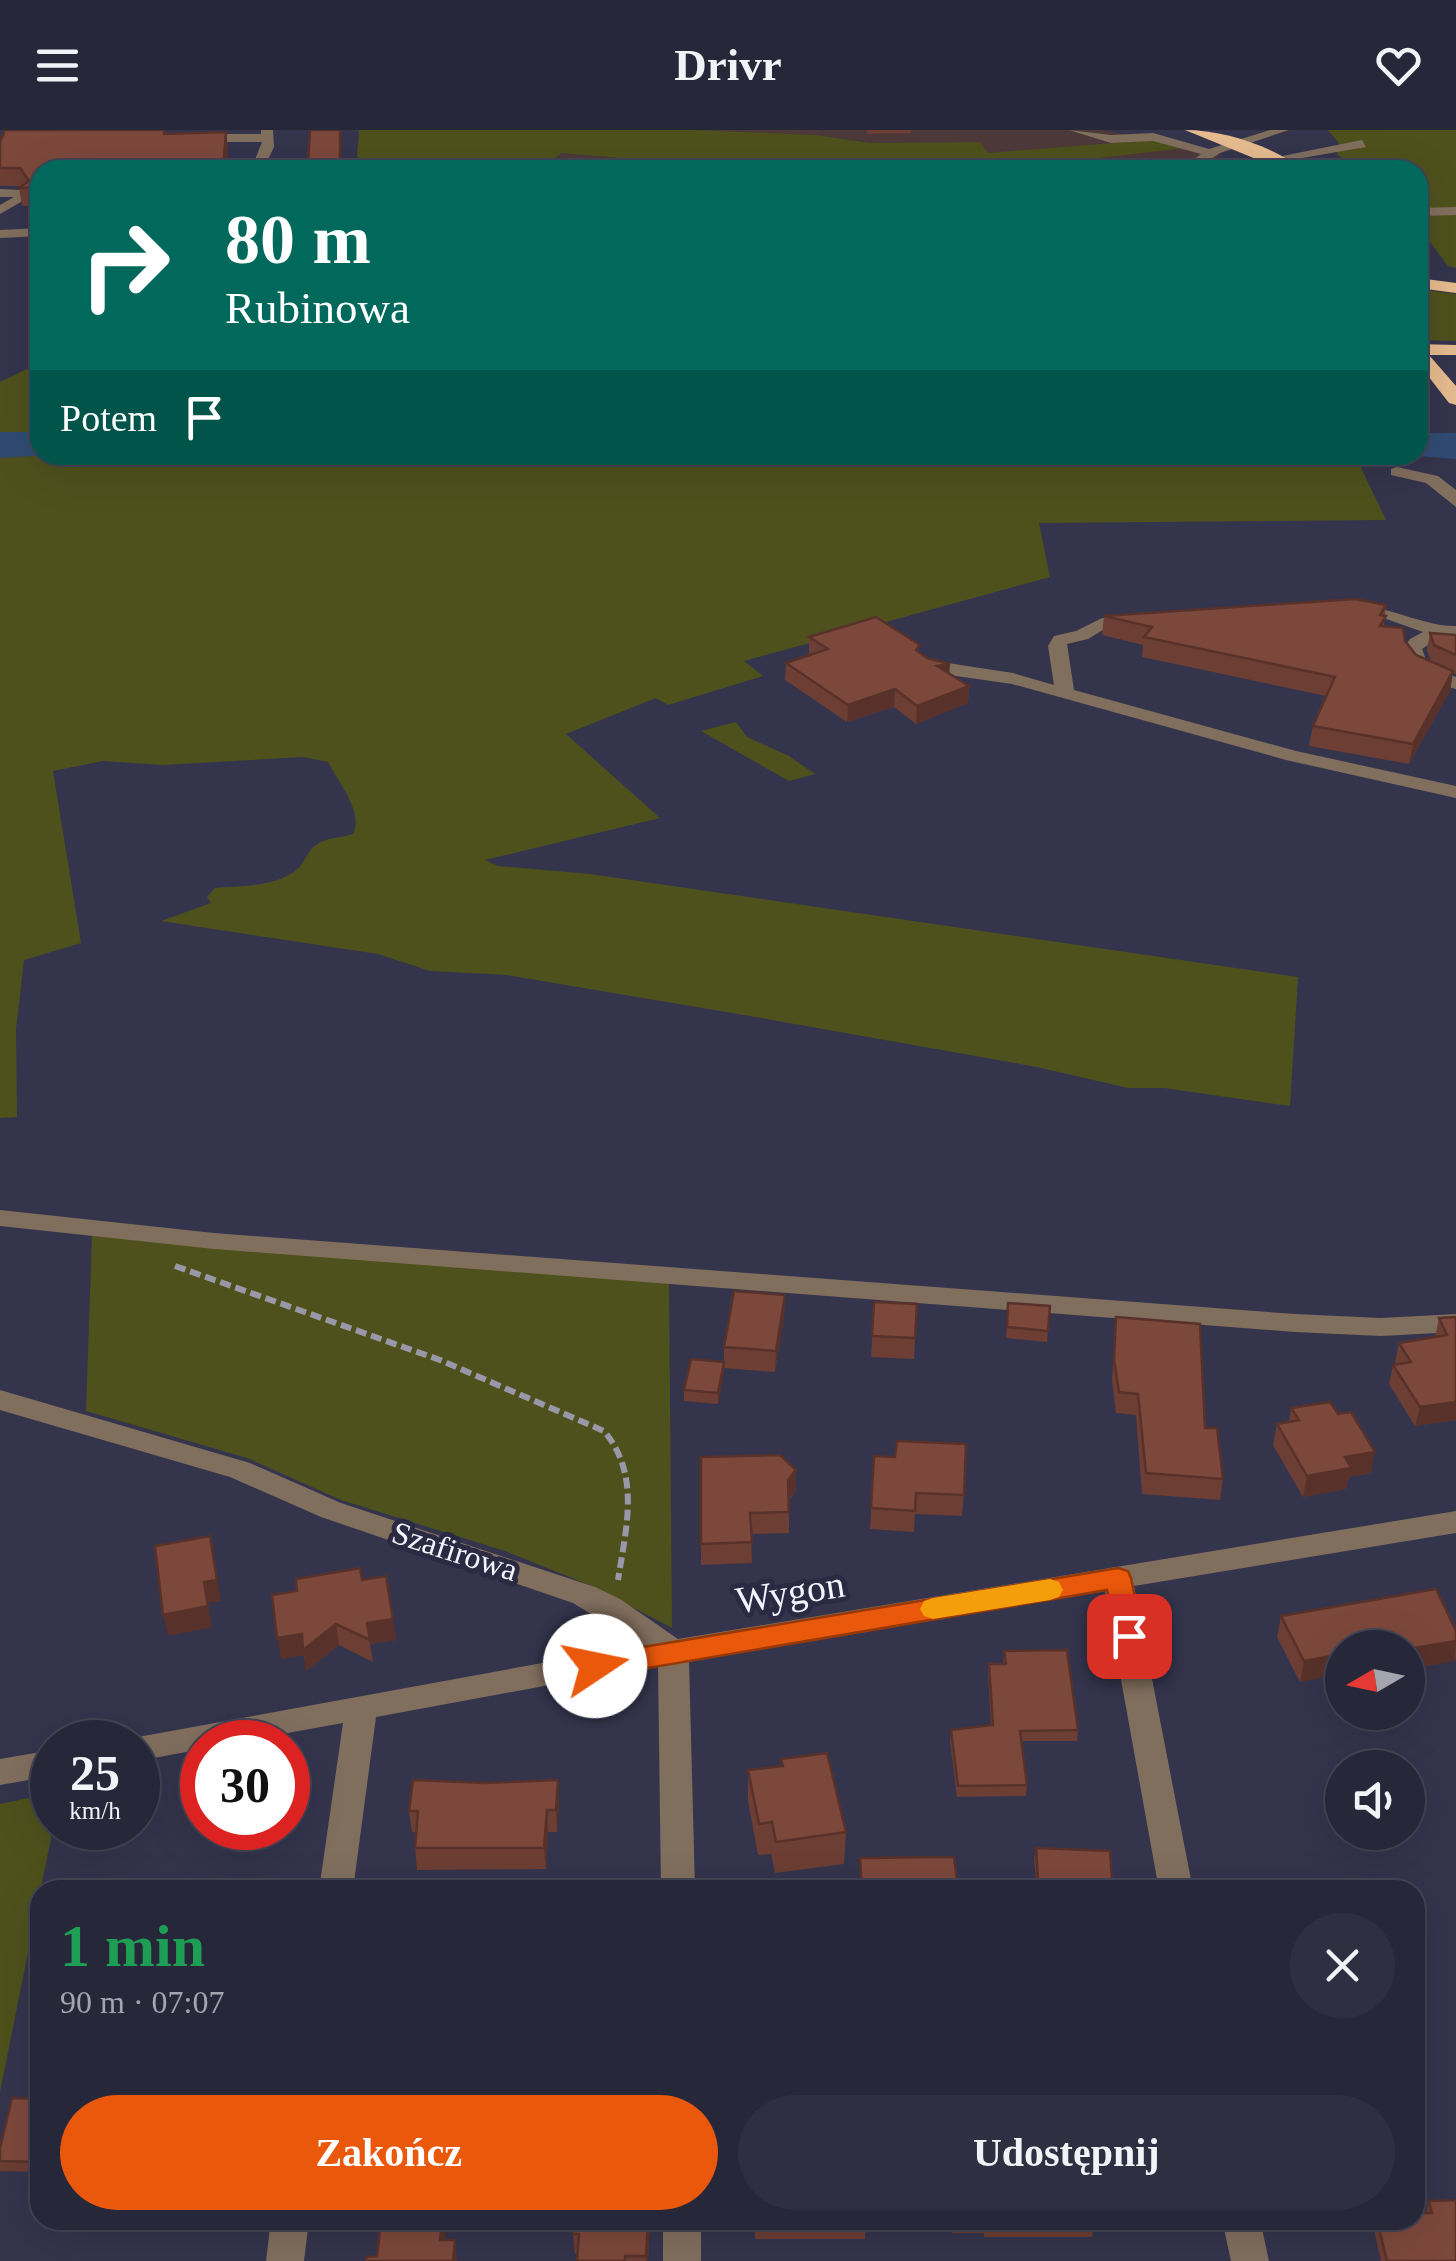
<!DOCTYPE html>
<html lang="pl">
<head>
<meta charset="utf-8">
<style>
	:root { --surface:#27273a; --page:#2f2f42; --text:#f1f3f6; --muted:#a4a5af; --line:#434454; --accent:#ea580c }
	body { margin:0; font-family:"Times New Roman",serif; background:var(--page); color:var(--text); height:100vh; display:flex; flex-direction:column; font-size:38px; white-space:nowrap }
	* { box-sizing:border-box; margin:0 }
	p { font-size:32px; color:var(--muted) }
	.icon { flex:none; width:55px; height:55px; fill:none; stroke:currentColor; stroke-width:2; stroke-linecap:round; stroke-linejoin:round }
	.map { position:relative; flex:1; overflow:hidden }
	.side { position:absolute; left:30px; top:1750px; width:1395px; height:350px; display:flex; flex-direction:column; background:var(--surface); border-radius:30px; box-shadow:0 10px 40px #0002,0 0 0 2px var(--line) }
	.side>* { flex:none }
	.guide { position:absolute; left:30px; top:30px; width:1398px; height:305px; border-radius:30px; box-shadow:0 10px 40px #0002,0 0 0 2px var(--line); background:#00695c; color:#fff; overflow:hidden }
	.needle { width:65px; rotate:261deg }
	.controls { position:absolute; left:1325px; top:1500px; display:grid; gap:20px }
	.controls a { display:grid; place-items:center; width:100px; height:100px; border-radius:50%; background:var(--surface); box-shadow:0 10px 40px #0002,0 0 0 2px var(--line); font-size:50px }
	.speed { position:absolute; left:30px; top:1590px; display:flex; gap:20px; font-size:50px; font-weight:700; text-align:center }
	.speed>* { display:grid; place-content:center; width:130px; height:130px; border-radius:50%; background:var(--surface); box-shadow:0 10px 40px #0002,0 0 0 2px var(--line); line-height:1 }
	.speed small { font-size:25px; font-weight:400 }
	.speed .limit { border:15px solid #d22; background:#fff; color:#111 }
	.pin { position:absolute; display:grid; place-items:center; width:85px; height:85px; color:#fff; margin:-42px; border-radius:20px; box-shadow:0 5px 15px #0006 }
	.me { position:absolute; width:110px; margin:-55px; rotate:79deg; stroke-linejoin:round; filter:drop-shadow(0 0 8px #0008) }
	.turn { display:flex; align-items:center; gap:35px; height:210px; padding:0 30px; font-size:45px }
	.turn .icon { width:130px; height:130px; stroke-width:2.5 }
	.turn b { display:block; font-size:70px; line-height:85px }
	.then { display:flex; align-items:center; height:95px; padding:0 30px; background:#0003; gap:20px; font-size:38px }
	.round { display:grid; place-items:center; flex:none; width:105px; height:105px; border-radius:52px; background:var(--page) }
	.summary { display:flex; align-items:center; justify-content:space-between; height:170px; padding:0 30px }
	h1 { font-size:60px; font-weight:800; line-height:75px; color:#1e9e55 }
	.action { display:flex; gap:20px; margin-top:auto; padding:20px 30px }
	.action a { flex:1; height:115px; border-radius:60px; background:var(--accent); color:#fff; font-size:40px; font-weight:800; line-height:115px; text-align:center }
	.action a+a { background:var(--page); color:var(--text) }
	header { display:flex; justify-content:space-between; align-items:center; height:130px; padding:0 30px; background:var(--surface); font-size:45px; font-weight:800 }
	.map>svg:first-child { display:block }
</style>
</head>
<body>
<header><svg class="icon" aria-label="menu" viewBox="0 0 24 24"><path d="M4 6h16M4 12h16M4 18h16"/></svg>Drivr<svg class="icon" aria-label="heart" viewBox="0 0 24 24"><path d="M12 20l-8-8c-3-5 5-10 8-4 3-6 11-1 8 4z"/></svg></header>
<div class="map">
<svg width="1456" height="2131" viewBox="0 0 1456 2131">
	<rect width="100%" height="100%" fill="#34344d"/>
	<g fill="#4e393a">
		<path d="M695,0H1104L1152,10L988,24L979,12L871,13L816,5Z"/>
		<path d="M1185,18L1222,25L1195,40L993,38Z"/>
		<path d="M560,23L760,40H542Z"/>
	</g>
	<g fill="#4f511c">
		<path d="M359,0H695L816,5L871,13L980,12L988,23L1152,10L1185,18L994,40H760L561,23L542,40H394L357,27Z"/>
		<path d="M1328,0H1456V138L1448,136L1418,96V40H1355L1337,24L1339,13Z"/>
		<path d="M1418,159L1456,164V211L1418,210Z"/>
		<path d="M27,239H40V325H1355L1386,390L1039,393L1050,447L744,531L763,546L668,575L656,568L566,604L660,688L485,730L498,736L590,744L1298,847L1290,976L1164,958H1128L1037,937L750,886L507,845L430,841L378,824L161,791L211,773L207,767L215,758C241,756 273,757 295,741C307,732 306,719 321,712C331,707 342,708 353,704C364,682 338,652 328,632L303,627L163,635L103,631L53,641L81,813L24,830L16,899L17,987L0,988V252Z"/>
		<path d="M736,592L747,607L789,626L815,644L789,651L701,601Z"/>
		<path d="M92,1105L669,1149L672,1498L592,1456L505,1421L341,1370L247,1328L86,1281Z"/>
		<path d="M52,1663L53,1698L0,1962V1674Z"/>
	</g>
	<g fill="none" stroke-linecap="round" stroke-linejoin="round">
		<g fill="#304b73" fill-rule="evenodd">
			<path d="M0,302H40V325H52L0,328Z"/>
			<path d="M1418,303H1456V329L1403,325H1418Z"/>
		</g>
		<path stroke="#9898a9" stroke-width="6" stroke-dasharray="11 5" stroke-linecap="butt" d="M175,1136L440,1230L604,1301C641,1345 626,1398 618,1450"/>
		<g fill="#816f5e" fill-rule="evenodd">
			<path d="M261,0H273L274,17L263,40H251L262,12H193L187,8L193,4H261Z"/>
			<path d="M1069,0L1111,5L1153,3L1209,19L1270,0H1289L1220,23L1194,40H1179L1201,24L1153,11L1111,13Z"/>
			<path d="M1362,10L1366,17L1273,33L1267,29Z"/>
			<path d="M0,59L23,60L28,68L0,84V75L14,67H0Z"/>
			<path d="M1456,77V85L1418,86V78Z"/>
			<path d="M40,98V106L0,108V100Z"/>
			<path d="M1397,337L1438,346L1456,360V377L1426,353L1391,345V339Z"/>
			<path d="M1352,474C1388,476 1426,497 1456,496V506L1437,509L1422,519L1428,535L1456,547V559C1432,552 1406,547 1403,519L1410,509L1423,502L1378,486L1346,483V475Z"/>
			<path d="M1137,486L1143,487V495L1106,498L1088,509L1067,514L1074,560L1296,621L1456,656V668L1286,630L1012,554L928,542L919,536L928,530L1013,543L1054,555L1048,516L1054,506L1076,501L1102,488Z"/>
			<path d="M0,1080L214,1103L1295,1184L1381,1188L1456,1184V1202L1381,1206L1295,1202L214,1119L0,1096Z"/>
			<path d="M0,1260L250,1333L341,1373L595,1457L620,1469L678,1509L1456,1381V1403L1134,1456L1193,1760H1159L1105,1461L689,1530L695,1760H661L658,1535L376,1587L353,1760H319L343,1593L237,1612H202V1619L138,1631V1612H125L127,1609L641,1515L573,1473L321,1387L230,1347L0,1280Z"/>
			<path d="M52,1620V1646L0,1655V1629Z"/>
			<path d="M271,2090H309L304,2131H266Z"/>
			<rect x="663" y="2090" width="38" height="41"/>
			<path d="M1222,2090H1260L1269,2131H1231Z"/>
		</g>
		<g fill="#e6bb8f" fill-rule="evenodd">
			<path d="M1185,0C1223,0 1273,16 1303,40H1283Z"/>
			<path d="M1418,148L1456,153V163L1418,158Z"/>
			<path d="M1418,214L1456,215V225H1429L1456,256V275L1449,273L1418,233Z"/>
		</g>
	</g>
	<g fill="#6c3e34">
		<path d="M866,0H911V3L868,4Z"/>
		<path d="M226,2L228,20L226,40H40V75L22,76L19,58L21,56H0V12Z"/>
		<path d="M1386,475L1384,496L1405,511L1416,525L1431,531L1427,520L1430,503L1456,505V544L1453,543L1450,561L1409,634L1309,616L1313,596L1326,566L1142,527L1143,515L1102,505L1104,486Z"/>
		<path d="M809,507L919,522L969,556L968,573L916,594L894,577L847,592L785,550L786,533L810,525L809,524Z"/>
		<path d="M785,1165L784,1186L775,1242L724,1238L718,1274L684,1271V1260L724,1232V1217Z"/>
		<path d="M874,1172L917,1174L914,1229L871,1227Z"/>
		<path d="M1008,1173L1050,1176L1047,1212L1006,1208Z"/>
		<path d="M1116,1187L1205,1298L1223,1349L1220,1370L1142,1364L1136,1285L1116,1283L1112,1251Z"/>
		<path d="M1456,1187V1290L1415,1296L1389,1254L1393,1235L1397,1234L1395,1232L1399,1213L1435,1207L1439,1188Z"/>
		<path d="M1291,1278L1371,1343L1349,1347L1346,1359L1303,1367L1273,1315L1277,1294L1289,1292Z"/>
		<path d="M874,1326L964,1365L962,1386L915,1384L914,1402L870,1399Z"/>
		<path d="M701,1327L796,1340V1361L789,1370V1403L751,1404L752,1433L701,1435Z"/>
		<path d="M362,1450L396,1510L370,1514L373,1532L339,1515L306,1541L304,1525L281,1529Z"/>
		<path d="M1281,1486L1456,1501V1526L1455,1531L1342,1518L1300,1552L1277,1507Z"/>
		<path d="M1004,1521L1078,1600L1077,1611H1022L1027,1655L1026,1666L957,1667L950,1611L951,1600L991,1596L988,1544L989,1534H1003Z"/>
		<path d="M781,1629L846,1702L844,1734L775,1743L771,1724L758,1725L748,1671V1640L781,1636Z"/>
		<path d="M559,1671L557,1702H548L546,1739L417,1740L415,1718L416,1702H412L409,1681Z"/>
		<path d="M1036,1718L1112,1751L1111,1760H1037L1034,1729Z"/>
		<path d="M40,1969V2042L0,2041V2031Z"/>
		<path d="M1429,2071L1456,2131H1381L1373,2095L1374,2090H1415L1426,2083Z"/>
		<path d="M650,2090L648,2131H578V2124H575L573,2104Z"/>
		<path d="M755,2090H866L865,2109H755Z"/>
		<path d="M951,2090H1093V2096L1092,2107H984V2103H952Z"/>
	</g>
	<g fill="#58322a">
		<path d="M226,2L228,20L226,40H223Z"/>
		<path d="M950,534L949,551L937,536Z"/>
		<path d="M1453,541L1450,561L1409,634L1413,614Z"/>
		<path d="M969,556L968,573L916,594L917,576Z"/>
		<path d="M895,559L894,577L847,592L848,575Z"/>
		<path d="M785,1165L784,1186L775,1242L776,1221Z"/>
		<path d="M724,1232V1243L718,1274V1263Z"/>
		<path d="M1456,1272V1290L1415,1296L1420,1277Z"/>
		<path d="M1375,1322L1371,1343L1349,1347L1346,1359L1303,1367L1307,1346L1345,1327Z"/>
		<path d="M796,1340V1361L787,1371L788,1350Z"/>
		<path d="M210,1406L221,1471L208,1473L212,1497L168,1506L163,1485L204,1452Z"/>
		<path d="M393,1489L396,1510L370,1514L367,1493Z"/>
		<path d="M336,1494L339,1515L306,1541L304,1525L281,1529L277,1508Z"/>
		<path d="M1456,1511L1455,1531L1408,1540V1519Z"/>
		<path d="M1342,1524V1544L1300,1552L1304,1531Z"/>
		<path d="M558,1650L559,1671L557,1702L556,1680Z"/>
		<path d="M547,1680L548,1702L546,1739L544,1718Z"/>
		<path d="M442,2090H445L446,2098L443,2131L440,2110Z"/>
		<path d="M648,2090H650L648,2131H646Z"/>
		<path d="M455,2110L457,2131H453Z"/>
	</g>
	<g fill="#7d483c" stroke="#58322a" stroke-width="2.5">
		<path d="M5,0H164V4L226,2L223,40H40V57L19,58L29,51L20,38H0V12Z"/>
		<path d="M310,0H340V40H312L308,33Z"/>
		<path d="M1355,469L1386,475L1380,485L1386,486L1380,496L1403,498L1405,511L1416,525L1453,541L1413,614L1313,596L1335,547L1144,507L1152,497L1104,486Z"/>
		<path d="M876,487L920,515L916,520L927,528L950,534L937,536L969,556L917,576L895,559L848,575L786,533L828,519L809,507Z"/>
		<path d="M1430,503L1456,505V525L1434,515Z"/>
		<path d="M734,1161L785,1165L776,1221L724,1217Z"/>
		<path d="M874,1172L917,1174L915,1208L872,1206Z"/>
		<path d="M1008,1173L1050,1176L1048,1201L1007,1197Z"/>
		<path d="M1116,1187L1200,1194L1205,1298H1217L1223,1349L1146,1343L1138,1264L1119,1262L1114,1230Z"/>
		<path d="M1456,1187V1272L1420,1277L1393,1235L1411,1232L1399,1213L1447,1205L1439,1188Z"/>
		<path d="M691,1229L724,1232L718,1263L684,1260Z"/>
		<path d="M1330,1272L1338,1284L1351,1282L1375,1322L1345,1327L1351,1338L1307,1346L1277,1294L1299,1290L1291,1278Z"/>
		<path d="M897,1311L966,1314L964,1365L916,1363L915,1381L871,1378L874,1326L895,1327Z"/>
		<path d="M780,1325L796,1340L788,1350L789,1382L750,1383L752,1412L701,1414V1327Z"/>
		<path d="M210,1406L217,1450L204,1452L208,1476L163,1485L155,1416Z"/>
		<path d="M360,1438L362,1450L386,1446L393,1489L367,1493L370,1510L336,1494L303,1520L302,1504L277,1508L272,1465L297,1461L296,1449Z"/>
		<path d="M1436,1459L1456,1501V1511L1408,1519V1518H1342V1524L1304,1531L1281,1486Z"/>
		<path d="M1067,1520L1078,1600L1020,1601L1027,1655L958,1656L951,1600L993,1595L989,1534H1006L1004,1521Z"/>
		<path d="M827,1623L846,1702L776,1712L772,1692L759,1694L748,1640L783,1636L781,1629Z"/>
		<path d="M413,1650L485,1653L558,1650L556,1680H547L544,1718H415L418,1681H409Z"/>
		<path d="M1036,1718L1110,1721L1112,1751L1038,1749Z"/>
		<path d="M954,1727L958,1760H862L860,1728Z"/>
		<path d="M597,1757V1760H539V1758Z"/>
		<path d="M12,1968L40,1969V2032L0,2031V2018Z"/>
		<path d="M1456,2070V2131H1387L1377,2090H1415V2083H1432L1429,2071Z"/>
		<path d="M381,2090H442L440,2110H455L453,2131H366V2127L377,2126Z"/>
		<path d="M574,2090H648L646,2126H625V2131H577L579,2104H573Z"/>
		<path d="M953,2090H1093V2096L986,2097L985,2092H953Z"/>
	</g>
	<path fill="#ea580c" stroke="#983908" stroke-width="2.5" d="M1118,1438L1128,1441L1131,1448L1143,1506L1139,1513L1129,1517L1119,1513L1107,1460L595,1547L585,1543L581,1536L585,1528L595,1525Z"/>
	<path fill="#f59e0b" d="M1050,1449L1059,1452L1063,1460L1059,1467L1050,1470L933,1489L924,1486L920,1479L924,1471L933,1468Z"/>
	<g text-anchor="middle" stroke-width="10" stroke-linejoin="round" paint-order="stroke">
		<g font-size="32" fill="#f4f4fe" stroke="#2a2a42">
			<text transform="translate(455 1421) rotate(18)" y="11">Szafirowa</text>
		</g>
		<g font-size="38" fill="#f4f4fe" stroke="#2a2a42">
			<text transform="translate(790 1462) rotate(-9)" y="13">Wygon</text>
		</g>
	</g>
</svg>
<div class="controls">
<a><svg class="needle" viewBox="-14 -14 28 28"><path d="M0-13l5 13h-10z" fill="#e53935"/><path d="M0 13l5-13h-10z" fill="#a4a5af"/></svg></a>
<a><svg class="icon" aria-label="sound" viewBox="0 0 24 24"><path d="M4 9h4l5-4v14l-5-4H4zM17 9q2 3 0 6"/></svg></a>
</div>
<div class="speed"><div>25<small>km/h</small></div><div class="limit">30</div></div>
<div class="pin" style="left:1129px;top:1506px;background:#d93025"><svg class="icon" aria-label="arrive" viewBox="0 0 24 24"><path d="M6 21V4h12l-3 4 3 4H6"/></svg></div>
<svg class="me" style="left:595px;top:1536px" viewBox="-20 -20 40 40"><circle r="19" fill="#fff"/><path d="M0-13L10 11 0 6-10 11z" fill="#ea580c"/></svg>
<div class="guide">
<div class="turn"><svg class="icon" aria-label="right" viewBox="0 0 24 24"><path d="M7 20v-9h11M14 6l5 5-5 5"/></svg><div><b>80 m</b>Rubinowa</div></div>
<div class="then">Potem<svg class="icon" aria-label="arrive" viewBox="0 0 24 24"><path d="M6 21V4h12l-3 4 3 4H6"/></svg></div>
</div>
<section class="side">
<div class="summary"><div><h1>1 min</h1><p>90 m · 07:07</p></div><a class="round"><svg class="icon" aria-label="close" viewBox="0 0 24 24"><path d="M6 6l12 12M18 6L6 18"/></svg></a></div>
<div class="action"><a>Zakończ</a><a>Udostępnij</a></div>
</section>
</div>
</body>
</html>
